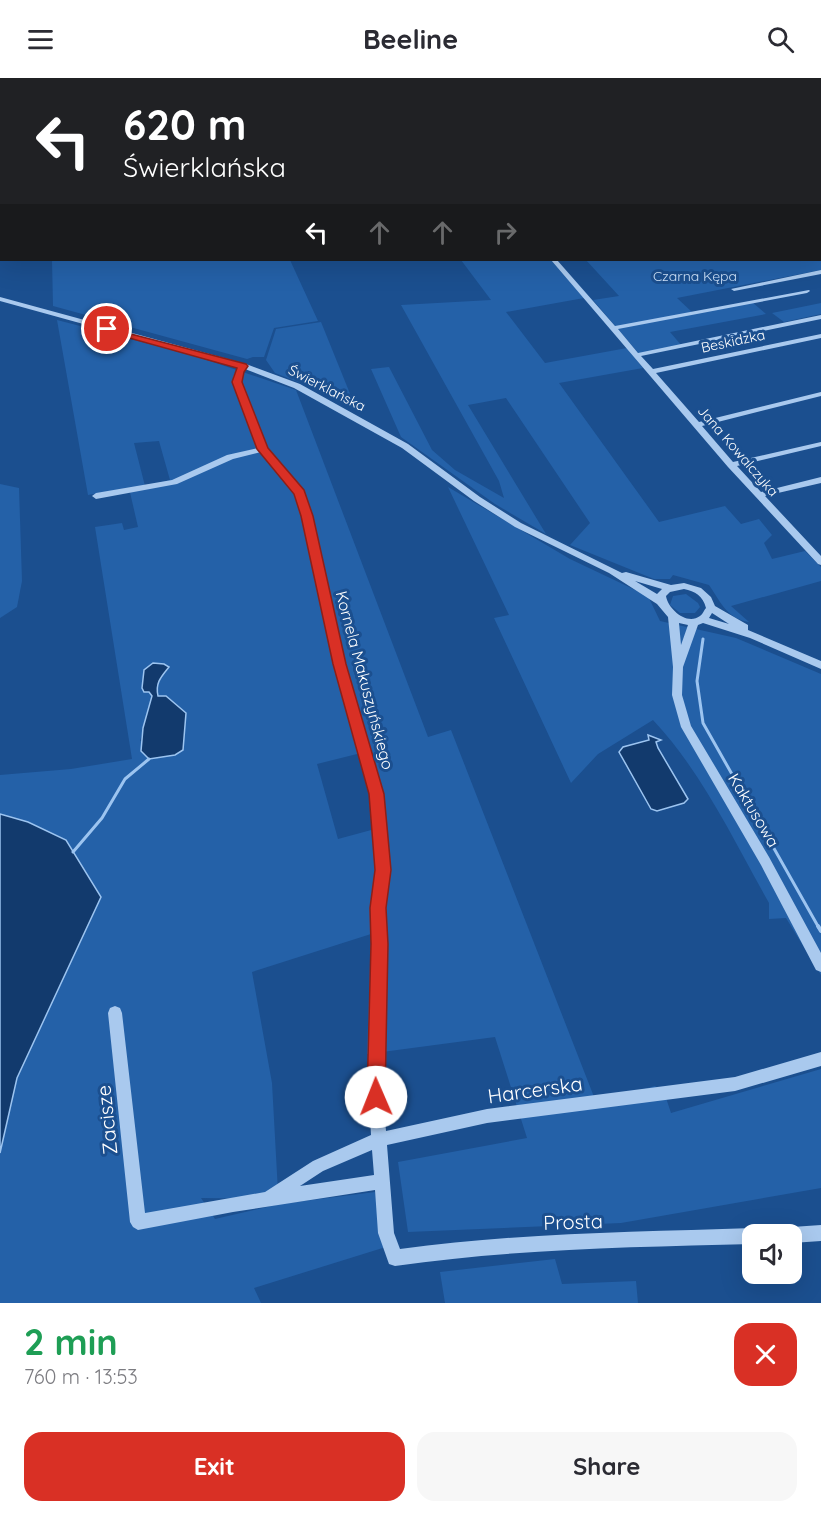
<!DOCTYPE html>
<html lang="en">
<head>
<meta charset="utf-8">
<style>
	:root { --surface:#fff; --page:#f7f7f7; --text:#2b2b33; --muted:#7c7c81; --accent:#d93025 }
	body { margin:0; font-family:Quicksand,sans-serif; background:var(--page); color:var(--text); height:100vh; display:flex; flex-direction:column; font-size:22px; white-space:nowrap }
	* { box-sizing:border-box; margin:0 }
	p { font-size:20px; color:var(--muted) }
	.icon { flex:none; width:33px; height:33px; fill:none; stroke:currentColor; stroke-width:2; stroke-linecap:round; stroke-linejoin:round }
	.map { position:relative; height:1225px; overflow:hidden }
	.drawer { display:flex; flex-direction:column; background:var(--surface); flex:1 }
	.drawer>* { flex:none }
	.hud { position:absolute; left:0px; top:0px; width:822px; height:183px; box-shadow:0 6px 24px #0002; background:#202124; color:#fff; overflow:hidden }
	.fabs { position:absolute; left:742px; top:1146px; display:grid; gap:12px }
	.fabs a { display:grid; place-items:center; width:60px; height:60px; border-radius:12px; background:var(--surface); box-shadow:0 6px 24px #0002; font-size:30px }
	.pin { position:absolute; display:grid; place-items:center; width:51px; height:51px; color:#fff; margin:-26px; border:3px solid #fff; border-radius:50%; box-shadow:0 2px 6px #0007 }
	.me { position:absolute; width:66px; margin:-33px; rotate:359deg; stroke-linejoin:round; filter:drop-shadow(0 0 4px #0008) }
	.turn { display:flex; align-items:center; gap:21px; height:126px; padding:0 24px; font-size:27px }
	.turn .icon { width:78px; height:78px; stroke-width:2.5 }
	.turn b { display:block; font-size:42px; line-height:51px }
	.lanes { display:flex; align-items:center; height:57px; padding:0 24px; background:#0003; justify-content:center; gap:30px; direction:ltr }
	.lanes .off { opacity:.35 }
	.round { display:grid; place-items:center; flex:none; width:63px; height:63px; border-radius:18px; background:var(--page) }
	.headline { display:flex; align-items:center; justify-content:space-between; height:102px; padding:0 24px }
	h1 { font-size:36px; font-weight:800; line-height:45px; color:#1e9e55 }
	.button { display:flex; gap:12px; margin-top:auto; padding:12px 24px }
	.button a { flex:1; height:69px; border-radius:18px; background:var(--accent); color:#fff; font-size:24px; font-weight:800; line-height:69px; text-align:center }
	.button a+a { background:var(--page); color:var(--text) }
	header { display:flex; justify-content:space-between; align-items:center; height:78px; padding:0 24px; background:var(--surface); font-size:27px; font-weight:800 }
	.map>svg:first-child { display:block }
</style>
</head>
<body>
<header><svg class="icon" aria-label="menu" viewBox="0 0 24 24"><path d="M4 6h16M4 12h16M4 18h16"/></svg>Beeline<svg class="icon" aria-label="search" viewBox="0 0 24 24"><circle cx="10" cy="10" r="6"/><path d="M15 15l6 6"/></svg></header>
<div class="map">
<svg width="821" height="1225" viewBox="0 0 821 1225">
	<rect width="100%" height="100%" fill="#1b4f8f"/>
	<g fill="#2461a8" fill-rule="evenodd">
		<path d="M821,179V192L677,220L693,235L752,224L766,236L670,254L682,268L640,277L593,222L619,218L586,182H820Z"/>
		<path d="M52,182H290L318,243L274,250L264,279H253L247,281L53,228Z"/>
		<path d="M461,182H551L584,220L506,234L545,285L627,270L643,290L559,305L659,444L725,428L741,446L759,441L772,457L764,465L772,481L805,473L821,489V503L731,528L749,544C727,541 720,523 709,507L673,497L670,501H654L570,467L590,445L506,320L468,327L546,456L495,426L401,359L371,291L389,289L432,372L455,392L504,420L499,403L401,227L491,222Z"/>
		<path d="M821,225V236L784,244L772,235Z"/>
		<path d="M57,242L192,277L296,312L428,659L451,652L596,1024L655,1008L665,1017L671,1035L821,991V1110L621,1145L408,1154L398,1084L527,1060L495,959L367,976L371,856L252,894L272,1005L278,1114L267,1121L201,1120L215,1141L280,1126L375,1114L389,1168L254,1210L261,1225H0V1075L17,1000L101,819L28,744L0,736V697L71,691L132,681L95,449L122,445L124,452L138,449L129,410L88,417ZM159,363L170,402L145,408L134,365ZM164,586L169,590C160,600 155,605 158,618L186,635L183,671L140,663L152,618L149,614ZM361,675L373,718L375,751L338,761L317,686Z"/>
		<path d="M321,244L357,333L306,307L275,295L266,282L276,251Z"/>
		<path d="M0,406L19,410L22,503L17,529L0,540Z"/>
		<path d="M448,409L570,481L648,518L660,543L736,560L821,596V897L786,840L769,841V825C734,763 702,694 653,642L598,676L571,705L494,540L509,537Z"/>
		<path d="M686,516L698,525L700,529L695,535H680L670,527L673,518Z"/>
		<path d="M555,1181L562,1206L636,1203L638,1225H445L440,1194Z"/>
	</g>
	<g fill="#123a6d" stroke="#9cc4f0" stroke-width="1.5">
		<path d="M153,585L164,586L169,589C161,599 155,605 158,618H166L186,635L183,672L175,677L149,681L141,673L143,650L152,618L149,614H144L142,610L144,592Z"/>
		<path d="M648,657L661,662L656,664L658,670L688,721L684,725L657,733L651,731L619,674L623,669L649,662Z"/>
		<path d="M0,736L28,744L66,762L101,819L17,1000L0,1075Z"/>
	</g>
	<g fill="none" stroke-linecap="round" stroke-linejoin="round">
		<path stroke="#9cc4f0" stroke-width="1.5" d="M797,0L805,2"/>
		<g stroke="#9cc4f0" stroke-width="3">
			<path d="M703,561L697,603L703,645L819,850"/>
			<path d="M73,774L102,740L125,701L149,681"/>
		</g>
		<path stroke="#9cc4f0" stroke-width="4" d="M818,848L821,853"/>
		<g fill="#a9c9ee" fill-rule="evenodd">
			<path d="M4,0H9L10,2H5Z"/>
			<path d="M55,0H59L60,2H55Z"/>
			<path d="M400,0H404L405,2H400Z"/>
			<path d="M440,0H444L445,2H440Z"/>
			<path d="M462,0H466L467,2H462Z"/>
			<path d="M502,0H506L507,2H502Z"/>
			<path d="M522,0H526L527,2H522Z"/>
			<rect x="0" y="9" width="2" height="3"/>
			<rect x="820" y="131" width="1" height="4"/>
			<path d="M551,182H557L615,248L809,212L810,213L807,215L618,251L638,275L821,237V241L641,278L653,291L821,256V260L656,295L699,344L821,314V318L702,348L733,384L821,364V368L737,388L761,414L821,399V405L765,418L821,478V487L818,486L728,389Z"/>
			<path d="M821,192V196L734,213L731,211Z"/>
			<path d="M0,219L246,286L300,306L408,366L480,419L521,445L622,495L626,494L671,507L684,505L701,510L711,519L715,528L748,547V552L821,583V591L750,560L703,545L698,547L683,589L682,617L691,648L769,779L821,875V894L816,892L761,787L681,649L672,617L673,589L668,539L657,526L609,495L515,449L474,423L402,370L294,310L245,291L241,304L267,370L298,405L311,438L344,586L382,716L389,792L384,830L386,865L383,1019L386,1053L487,1031L735,999L821,974V988L735,1013L487,1045L387,1067L394,1155L400,1171C517,1155 635,1154 753,1150L759,1152L760,1156H753V1166C633,1169 514,1171 395,1188L389,1186L378,1155L375,1112L233,1134L138,1152L133,1149L130,1144L108,935L110,930L115,928L120,930L122,935L145,1135L265,1114L313,1083L371,1057L369,1019L374,865L372,830L377,792L370,716L334,586L303,438L291,408L261,374L233,381L177,406L96,421L92,418L96,415L172,402L227,377L258,370L233,304L234,297L239,289L0,223ZM635,503L662,511L657,516ZM684,511C695,513 703,518 706,530C704,532 703,536 700,538C687,548 668,531 666,518L670,514ZM712,535L729,546L709,540ZM679,545L688,547L681,567ZM372,1072L374,1097L300,1108L323,1093Z"/>
			<path d="M821,1147V1163L792,1165V1156H784L786,1151L792,1149Z"/>
		</g>
		<g fill="#f0f6ff" fill-rule="evenodd">
			<path d="M738,0H745L747,2H739Z"/>
			<rect x="0" y="14" width="2" height="4"/>
			<rect x="820" y="37" width="1" height="4"/>
			<rect x="820" y="85" width="1" height="4"/>
		</g>
		<g stroke="#fff" stroke-width="1.5" stroke-dasharray="5 2" stroke-linecap="butt">
			<path d="M257,2L260,0"/>
			<path d="M284,2L286,0"/>
		</g>
	</g>
	<path fill="#d93025" stroke="#8d1f18" stroke-width="1.5" d="M104,249L246,286L248,288L244,294L242,304L268,370L304,412L313,438L346,586L384,716L391,792L386,830L388,866L385,1019L383,1026L376,1029L370,1026L367,1019L371,866L370,830L375,792L369,716L333,586L301,438L294,416L257,371L232,304L237,290L104,253Z"/>
	<g text-anchor="middle" stroke-width="6" stroke-linejoin="round" paint-order="stroke">
		<g font-size="14" fill="#cfe3fa" stroke="#1b4f8f">
			<text x="695" y="203">Czarna Kępa</text>
		</g>
		<g font-size="14" fill="#fff" stroke="#1b4f8f">
			<text transform="translate(733 263) rotate(-12)" y="5">Beskidzka</text>
			<text transform="translate(327 310) rotate(27)" y="5">Świerklańska</text>
			<text transform="translate(738 373) rotate(49)" y="5">Jana Kowalczyka</text>
		</g>
		<g font-size="16" fill="#fff" stroke="#1b4f8f">
			<text transform="translate(365 602) rotate(75)" y="6">Kornela Makuszyńskiego</text>
			<text transform="translate(754 732) rotate(59)" y="6">Kaktusowa</text>
		</g>
		<g font-size="20" fill="#fff" stroke="#1b4f8f">
			<text transform="translate(535 1012) rotate(-8)" y="7">Harcerska</text>
			<text transform="translate(107 1042) rotate(-96)" y="7">Zacisze</text>
			<text transform="translate(573 1144) rotate(-2)" y="7">Prosta</text>
		</g>
	</g>
</svg>
<div class="fabs">
<a><svg class="icon" aria-label="sound" viewBox="0 0 24 24"><path d="M4 9h4l5-4v14l-5-4H4zM17 9q2 3 0 6"/></svg></a>
</div>
<div class="pin" style="left:107px;top:251px;background:#d93025"><svg class="icon" aria-label="arrive" viewBox="0 0 24 24"><path d="M6 21V4h12l-3 4 3 4H6"/></svg></div>
<svg class="me" style="left:376px;top:1019px" viewBox="-20 -20 40 40"><circle r="19" fill="#fff"/><path d="M0-13L10 11 0 6-10 11z" fill="#d93025"/></svg>
<div class="hud">
<div class="turn"><svg class="icon" aria-label="left" viewBox="0 0 24 24"><path d="M17 20v-9H6M10 6l-5 5 5 5"/></svg><div><b>620 m</b>Świerklańska</div></div>
<div class="lanes"><svg class="icon" aria-label="left" viewBox="0 0 24 24"><path d="M17 20v-9H6M10 6l-5 5 5 5"/></svg><svg class="icon off" aria-label="ahead" viewBox="0 0 24 24"><path d="M12 20V5M6 11l6-6 6 6"/></svg><svg class="icon off" aria-label="ahead" viewBox="0 0 24 24"><path d="M12 20V5M6 11l6-6 6 6"/></svg><svg class="icon off" aria-label="right" viewBox="0 0 24 24"><path d="M7 20v-9h11M14 6l5 5-5 5"/></svg></div>
</div>
</div>
<section class="drawer">
<div class="headline"><div><h1>2 min</h1><p>760 m · 13:53</p></div><a class="round" style="background:#d93025;color:#fff"><svg class="icon" aria-label="close" viewBox="0 0 24 24"><path d="M6 6l12 12M18 6L6 18"/></svg></a></div>
<div class="button"><a>Exit</a><a>Share</a></div>
</section>
</body>
</html>
